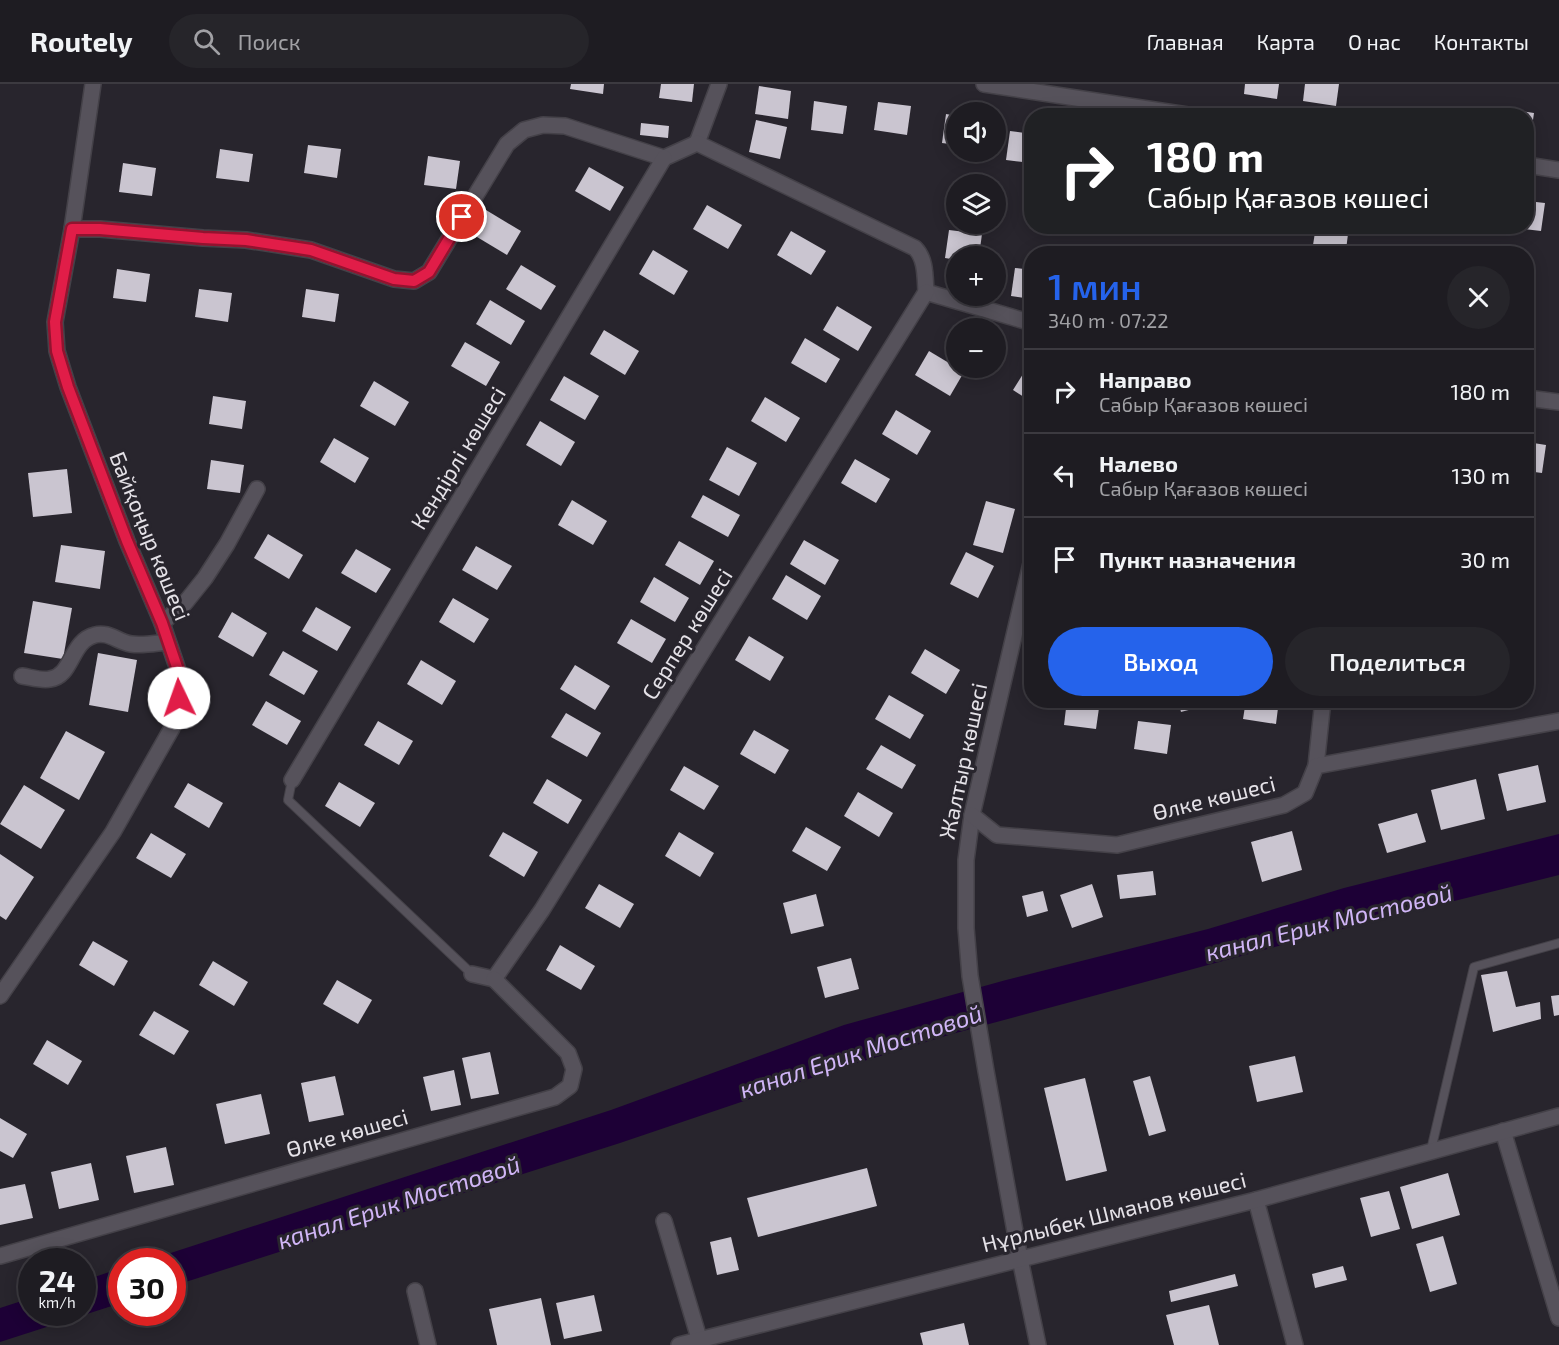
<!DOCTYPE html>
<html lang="ru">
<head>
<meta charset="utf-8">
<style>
	:root { --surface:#1e1c22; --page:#26252a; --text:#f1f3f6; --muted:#a1a1a5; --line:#3c3a40; --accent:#2563eb }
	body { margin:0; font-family:"Exo 2",sans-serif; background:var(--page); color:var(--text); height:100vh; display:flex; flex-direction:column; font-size:22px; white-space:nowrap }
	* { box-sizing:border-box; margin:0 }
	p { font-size:20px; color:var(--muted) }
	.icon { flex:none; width:33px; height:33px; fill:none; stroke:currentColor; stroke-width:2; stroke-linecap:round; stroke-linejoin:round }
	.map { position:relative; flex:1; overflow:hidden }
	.details { position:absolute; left:1024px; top:162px; width:510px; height:462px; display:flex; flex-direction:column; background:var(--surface); border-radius:24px; box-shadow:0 3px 15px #0003,0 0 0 2px var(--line) }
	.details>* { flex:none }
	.guide { position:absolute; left:1024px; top:24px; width:510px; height:126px; border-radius:24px; box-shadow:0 3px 15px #0003,0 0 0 2px var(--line); background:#202124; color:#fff; overflow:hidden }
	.controls { position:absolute; left:946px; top:18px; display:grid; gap:12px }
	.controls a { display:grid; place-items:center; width:60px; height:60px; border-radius:50%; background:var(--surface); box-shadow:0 3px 15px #0003,0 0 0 2px var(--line); font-size:30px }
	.speed { position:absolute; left:18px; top:1164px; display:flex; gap:12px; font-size:30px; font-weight:700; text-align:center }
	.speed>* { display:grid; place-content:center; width:78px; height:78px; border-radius:50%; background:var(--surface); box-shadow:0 3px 15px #0003,0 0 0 2px var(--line); line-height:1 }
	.speed small { font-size:15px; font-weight:400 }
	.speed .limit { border:9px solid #d22; background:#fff; color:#111 }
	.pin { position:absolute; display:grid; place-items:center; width:51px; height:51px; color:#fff; margin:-26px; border:3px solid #fff; border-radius:50%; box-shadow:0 2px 6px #0007 }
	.me { position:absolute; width:66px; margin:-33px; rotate:357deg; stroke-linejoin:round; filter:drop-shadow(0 0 4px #0008) }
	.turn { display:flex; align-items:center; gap:21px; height:126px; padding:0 24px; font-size:27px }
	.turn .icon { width:78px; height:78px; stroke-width:2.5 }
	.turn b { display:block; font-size:42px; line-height:51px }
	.round { display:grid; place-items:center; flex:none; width:63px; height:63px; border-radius:32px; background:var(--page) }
	.head { display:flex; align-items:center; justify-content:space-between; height:102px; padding:0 24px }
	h1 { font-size:36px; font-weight:600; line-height:45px; color:var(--accent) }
	.primary-button { display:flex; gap:12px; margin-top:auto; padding:12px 24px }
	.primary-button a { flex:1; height:69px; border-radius:36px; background:var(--accent); color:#fff; font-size:24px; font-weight:600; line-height:69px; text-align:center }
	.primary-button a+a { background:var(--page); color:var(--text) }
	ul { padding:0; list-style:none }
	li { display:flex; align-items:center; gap:18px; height:84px; padding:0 24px; border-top:2px solid var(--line) }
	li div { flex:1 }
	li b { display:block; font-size:22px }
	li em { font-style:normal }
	header { display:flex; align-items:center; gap:36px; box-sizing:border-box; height:84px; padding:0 30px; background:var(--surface); border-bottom:2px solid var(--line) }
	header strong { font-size:28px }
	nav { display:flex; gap:33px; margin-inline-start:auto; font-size:21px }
	.search { width:420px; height:54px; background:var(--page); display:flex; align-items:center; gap:15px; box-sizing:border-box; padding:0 21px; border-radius:33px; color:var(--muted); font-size:22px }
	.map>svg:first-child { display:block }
</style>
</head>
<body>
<header>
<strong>Routely</strong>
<div class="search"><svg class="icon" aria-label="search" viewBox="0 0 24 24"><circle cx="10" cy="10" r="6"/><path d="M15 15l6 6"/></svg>Поиск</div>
<nav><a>Главная</a><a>Карта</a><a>О нас</a><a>Контакты</a></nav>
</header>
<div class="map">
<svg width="1559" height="1261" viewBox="0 0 1559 1261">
	<rect width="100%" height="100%" fill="#28252d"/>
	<g fill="#1d0036">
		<path d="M1559,750V791L1353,842L952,950L844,983L620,1059L173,1202L172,1178H143L611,1026L844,941L1006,896L1208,845L1344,804Z"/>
		<path d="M121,1184V1219L0,1258V1224L31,1214L32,1228H82L83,1197Z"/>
	</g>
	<g fill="#cac5d0">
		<path d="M571,0H604L603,10L570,5Z"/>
		<path d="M661,0H694L692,18L659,14Z"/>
		<path d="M1245,0H1279L1277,15L1244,10Z"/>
		<path d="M1305,0H1339L1336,22L1303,17Z"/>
		<path d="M759,2L791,7L788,35L755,30Z"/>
		<path d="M814,17L847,22L843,50L811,46Z"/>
		<path d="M878,18L911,22L907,51L874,46Z"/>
		<path d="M1443,23L1476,27L1475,32H1442Z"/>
		<path d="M1502,24L1534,29L1530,57H1527V32H1501Z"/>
		<path d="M946,30L957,32V61L942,59Z"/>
		<path d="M756,36L787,43L780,75L749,68Z"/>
		<path d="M641,39L669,42L668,54L640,51Z"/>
		<path d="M1010,47L1032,50V79L1006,76Z"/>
		<path d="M308,61L341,65L337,94L304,89Z"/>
		<path d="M220,65L253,70L249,98L216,94Z"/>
		<path d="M428,72L460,77L456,105L424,101Z"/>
		<path d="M123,79L156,84L152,112L119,108Z"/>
		<path d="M589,83L624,103L610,127L575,107Z"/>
		<path d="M1527,117L1545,119L1541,147L1516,144L1517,142H1527Z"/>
		<path d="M707,121L742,141L728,165L693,145Z"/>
		<path d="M486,126L521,147L507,171L472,150Z"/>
		<path d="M1316,142H1349L1346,166L1313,161Z"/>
		<path d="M949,146L982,150L979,172H957V176L945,174Z"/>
		<path d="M791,147L826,167L811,191L777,171Z"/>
		<path d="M653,166L688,187L674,211L639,190Z"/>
		<path d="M521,181L556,202L541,226L506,205Z"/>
		<path d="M1015,184L1032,186V215L1011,212Z"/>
		<path d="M117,185L150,190L146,218L113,214Z"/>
		<path d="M199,205L232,209L228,238L195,233Z"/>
		<path d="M306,205L339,210L335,238L302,233Z"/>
		<path d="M490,216L525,237L511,261L476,240Z"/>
		<path d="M837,222L872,243L858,267L823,246Z"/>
		<path d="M604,246L639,267L625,291L590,270Z"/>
		<path d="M805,254L840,275L826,299L791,279Z"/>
		<path d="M465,258L500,278L486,302L451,282Z"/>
		<path d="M929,267L964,288L950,312L915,291Z"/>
		<path d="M1028,282L1032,285V318L1013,306Z"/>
		<path d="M564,292L599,312L585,336L550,316Z"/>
		<path d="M374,297L409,318L395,342L360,322Z"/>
		<path d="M213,312L246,317L242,345L209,340Z"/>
		<path d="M765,313L800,334L786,358L751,337Z"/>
		<path d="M896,326L931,347L917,371L882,350Z"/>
		<path d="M540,337L575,358L561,382L526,361Z"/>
		<path d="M334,354L369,374L355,399L320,378Z"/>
		<path d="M1527,358L1546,361L1542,389L1527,387Z"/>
		<path d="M727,363L757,379L739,412L709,396Z"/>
		<path d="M855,375L890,395L876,419L841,399Z"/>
		<path d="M211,376L244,381L240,409L207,405Z"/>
		<path d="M67,385L72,429L33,433L28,389Z"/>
		<path d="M703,411L740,431L728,453L691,433Z"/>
		<path d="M572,416L607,437L593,461L558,441Z"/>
		<path d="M986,417L1015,425L1003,469L973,461Z"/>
		<path d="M268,450L303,471L289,495L254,474Z"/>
		<path d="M804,456L839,476L825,501L790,480Z"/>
		<path d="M679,457L714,477L700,501L665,481Z"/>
		<path d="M61,461L105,467L100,505L55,498Z"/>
		<path d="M476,462L512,482L497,506L462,486Z"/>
		<path d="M356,465L391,485L376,509L341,489Z"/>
		<path d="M966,468L994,482L978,514L950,500Z"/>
		<path d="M786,491L821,512L807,536L772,515Z"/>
		<path d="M654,493L689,514L675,538L640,518Z"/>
		<path d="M453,514L489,535L474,559L439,538Z"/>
		<path d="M33,517L72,524L63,575L24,569Z"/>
		<path d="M316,523L351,543L337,567L302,547Z"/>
		<path d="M232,528L267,549L253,573L218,553Z"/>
		<path d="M631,535L666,555L652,579L617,559Z"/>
		<path d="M749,552L784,573L770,597L735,576Z"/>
		<path d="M925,565L960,586L946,610L911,589Z"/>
		<path d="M283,567L318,587L304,611L269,591Z"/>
		<path d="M98,569L137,576L128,628L89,621Z"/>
		<path d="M421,576L456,597L442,621L407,600Z"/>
		<path d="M575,581L610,602L595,626L560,605Z"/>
		<path d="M889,611L924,631L910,655L875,635Z"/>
		<path d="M1067,616L1100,617L1096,645L1064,641Z"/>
		<path d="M1178,616H1214L1215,619L1181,628Z"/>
		<path d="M1246,616H1279L1276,640L1243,635Z"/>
		<path d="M266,617L301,637L287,661L252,641Z"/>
		<path d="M566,629L601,649L587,673L551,653Z"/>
		<path d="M378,637L413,657L399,681L364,661Z"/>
		<path d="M1138,637L1171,641L1167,670L1134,665Z"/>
		<path d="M754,646L789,666L775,690L740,670Z"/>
		<path d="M66,647L105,668L79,716L40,694Z"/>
		<path d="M881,661L916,681L902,705L866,685Z"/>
		<path d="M1538,681L1546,718L1507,727L1498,690Z"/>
		<path d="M684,682L719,702L704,726L670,706Z"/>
		<path d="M547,695L582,716L568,740L533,719Z"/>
		<path d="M1476,695L1485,735L1441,746L1431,706Z"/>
		<path d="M339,698L375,719L360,743L325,722Z"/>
		<path d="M188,699L223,719L209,744L174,723Z"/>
		<path d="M24,701L65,726L41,765L0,740Z"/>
		<path d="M858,708L893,729L879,753L844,732Z"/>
		<path d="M1417,729L1426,758L1387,769L1378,740Z"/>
		<path d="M806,743L841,763L827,787L792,767Z"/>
		<path d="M1292,747L1302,786L1262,798L1251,758Z"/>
		<path d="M503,748L538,768L524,793L489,772Z"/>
		<path d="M679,748L714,769L700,793L665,772Z"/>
		<path d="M151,749L186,770L171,794L136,774Z"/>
		<path d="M0,770L34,793L6,836L0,832Z"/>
		<path d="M1153,787L1156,811L1120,815L1117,791Z"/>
		<path d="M599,800L634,820L620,844L585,824Z"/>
		<path d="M1092,800L1103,833L1072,844L1060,811Z"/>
		<path d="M1043,807L1048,827L1027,833L1022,812Z"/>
		<path d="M816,810L824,842L791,850L783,819Z"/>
		<path d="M93,857L128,877L114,902L79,881Z"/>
		<path d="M560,861L595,882L581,906L546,886Z"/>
		<path d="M851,874L859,905L825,914L817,883Z"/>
		<path d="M213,877L248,898L234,922L199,901Z"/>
		<path d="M1507,887L1516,923L1540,918L1541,935L1493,948L1481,891Z"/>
		<path d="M337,896L372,916L358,940L323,920Z"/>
		<path d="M1559,911V931L1554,932L1551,912Z"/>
		<path d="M154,927L189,947L174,971L139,951Z"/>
		<path d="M47,956L82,977L68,1001L33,980Z"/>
		<path d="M490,968L499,1010L471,1015L462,974Z"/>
		<path d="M1295,972L1303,1008L1257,1018L1249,982Z"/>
		<path d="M454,986L461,1021L431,1027L423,993Z"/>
		<path d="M335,992L344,1031L309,1038L301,999Z"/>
		<path d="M1150,992L1166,1047L1149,1052L1133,997Z"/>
		<path d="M1085,994L1107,1087L1066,1097L1044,1004Z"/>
		<path d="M261,1010L270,1050L225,1060L216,1020Z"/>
		<path d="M0,1034L27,1050L13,1074L0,1067Z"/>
		<path d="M166,1063L174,1101L134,1109L126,1072Z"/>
		<path d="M91,1079L99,1116L59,1125L51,1088Z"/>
		<path d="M867,1084L877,1122L758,1153L747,1114Z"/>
		<path d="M1448,1089L1460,1131L1412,1145L1400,1103Z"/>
		<path d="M25,1100L33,1134L0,1141V1105Z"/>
		<path d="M1389,1107L1400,1145L1371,1153L1360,1114Z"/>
		<path d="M1443,1152L1457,1200L1430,1208L1416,1160Z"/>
		<path d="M731,1153L739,1186L717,1191L710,1158Z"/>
		<path d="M1343,1182L1347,1196L1315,1204L1312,1190Z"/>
		<path d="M1235,1190L1238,1202L1171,1218L1169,1207Z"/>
		<path d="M594,1211L602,1247L564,1255L556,1219Z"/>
		<path d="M541,1214L551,1261H497L489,1225Z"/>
		<path d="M1209,1221L1219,1261H1174L1166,1231Z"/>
		<path d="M964,1239L969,1261H923L920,1249Z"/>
	</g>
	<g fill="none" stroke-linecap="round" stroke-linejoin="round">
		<g stroke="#444148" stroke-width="10">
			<g id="service">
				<path d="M292,696L288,716L472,890"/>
				<path d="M1431,1066L1474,883L1559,859"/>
			</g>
		</g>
		<g stroke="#444148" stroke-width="18">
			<g id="minor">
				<path d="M984,0L1194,32"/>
				<path d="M697,59L719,0"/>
				<path d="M1527,81L1559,86"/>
				<path d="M72,145H100L203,154L246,156L311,166L394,195L414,197L429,188L507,60L524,46L543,41L565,42L664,74L697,59L915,164C926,175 925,193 926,208L1032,239"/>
				<path d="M1527,314L1559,318"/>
				<path d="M1032,475L972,731L966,776V844L970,892L986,987L1020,1175L1038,1261"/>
				<path d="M162,539L185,519L205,494L227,460L257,405"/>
				<path d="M22,592C30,593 42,597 50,595C73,592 70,557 95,551C108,547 118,558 131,560C143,562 156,559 168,558"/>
				<path d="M1316,682L1323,616"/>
				<path d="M292,696L664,74"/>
				<path d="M972,731L997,751L1117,761L1284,721L1305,709L1316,682L1559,637"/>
				<path d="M472,890L494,895L542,826L926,208"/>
				<path d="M0,912L113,748L172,644L179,614L180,601L178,586L162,539L127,457L68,303L57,267L55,238L72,145L93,0"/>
				<path d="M1503,1047L1559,1234"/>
				<path d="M1256,1116L1295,1261"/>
				<path d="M664,1137L701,1261"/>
				<path d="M0,1172L555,1013L570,1002L574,985L568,969L494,895"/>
				<path d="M415,1207L428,1261"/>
				<path d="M679,1261L1256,1116L1559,1032"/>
			</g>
		</g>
		<use href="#service" stroke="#56525b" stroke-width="8"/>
		<use href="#minor" stroke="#56525b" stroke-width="15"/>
	</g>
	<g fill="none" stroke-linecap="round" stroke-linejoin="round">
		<g stroke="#92132f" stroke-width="15">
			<path id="route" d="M179,614L180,601L178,586L162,539L127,457L68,303L57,267L55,238L72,145H100L203,154L246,156L311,166L394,195L414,197L429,188L462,133"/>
		</g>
		<use href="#route" stroke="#e11d48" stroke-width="10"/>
	</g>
	<g text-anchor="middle" stroke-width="6" stroke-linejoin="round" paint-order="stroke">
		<g font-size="22" fill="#e5e2e8" stroke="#28252d">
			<text transform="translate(458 374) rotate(-59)" y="8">Кендірлі көшесі</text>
			<text transform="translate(150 452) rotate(68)" y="8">Байқоңыр көшесi</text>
			<text transform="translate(687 550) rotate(-58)" y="8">Серпер көшесі</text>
			<text transform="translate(963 677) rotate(-78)" y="8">Жалтыр көшесі</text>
			<text transform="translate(1214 714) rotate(-14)" y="8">Өлке көшесі</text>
			<text transform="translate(347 1049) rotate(-16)" y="8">Өлке көшесі</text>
			<text transform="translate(1114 1128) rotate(-14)" y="8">Нұрлыбек Шманов көшесі</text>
		</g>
		<g font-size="24" font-style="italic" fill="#d0b5f6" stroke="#28252d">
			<text transform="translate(1329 839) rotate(-14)" y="8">канал Ерик Мостовой</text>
			<text transform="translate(861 968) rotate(-18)" y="8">канал Ерик Мостовой</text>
			<text transform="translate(399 1119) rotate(-18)" y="8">канал Ерик Мостовой</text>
		</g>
	</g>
</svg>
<div class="controls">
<a><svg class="icon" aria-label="sound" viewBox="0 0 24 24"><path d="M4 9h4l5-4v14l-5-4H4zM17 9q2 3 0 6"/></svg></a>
<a><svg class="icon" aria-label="layers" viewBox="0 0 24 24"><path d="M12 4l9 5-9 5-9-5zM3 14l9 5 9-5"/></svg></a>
<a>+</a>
<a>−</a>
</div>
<div class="speed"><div>24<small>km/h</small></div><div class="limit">30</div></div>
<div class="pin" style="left:462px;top:133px;background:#d93025"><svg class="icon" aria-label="arrive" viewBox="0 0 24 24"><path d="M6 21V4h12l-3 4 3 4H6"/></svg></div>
<svg class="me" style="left:179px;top:614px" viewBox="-20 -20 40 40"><circle r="19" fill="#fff"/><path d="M0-13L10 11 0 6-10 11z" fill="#e11d48"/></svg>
<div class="guide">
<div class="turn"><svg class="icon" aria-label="right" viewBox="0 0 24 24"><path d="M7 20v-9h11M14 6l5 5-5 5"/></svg><div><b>180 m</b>Сабыр Қағазов көшесі</div></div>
</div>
<section class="details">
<div class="head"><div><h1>1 мин</h1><p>340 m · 07:22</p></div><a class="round"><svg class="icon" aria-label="close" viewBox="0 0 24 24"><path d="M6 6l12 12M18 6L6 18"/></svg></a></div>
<ul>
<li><svg class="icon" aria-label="right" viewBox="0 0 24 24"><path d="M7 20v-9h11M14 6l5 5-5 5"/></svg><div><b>Направо</b><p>Сабыр Қағазов көшесі</p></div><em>180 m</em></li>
<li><svg class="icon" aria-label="left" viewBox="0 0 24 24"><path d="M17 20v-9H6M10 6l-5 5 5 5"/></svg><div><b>Налево</b><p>Сабыр Қағазов көшесі</p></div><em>130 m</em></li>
<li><svg class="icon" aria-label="arrive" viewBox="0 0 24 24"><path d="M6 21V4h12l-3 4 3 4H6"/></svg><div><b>Пункт назначения</b></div><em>30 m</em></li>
</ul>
<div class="primary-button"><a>Выход</a><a>Поделиться</a></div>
</section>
</div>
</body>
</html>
